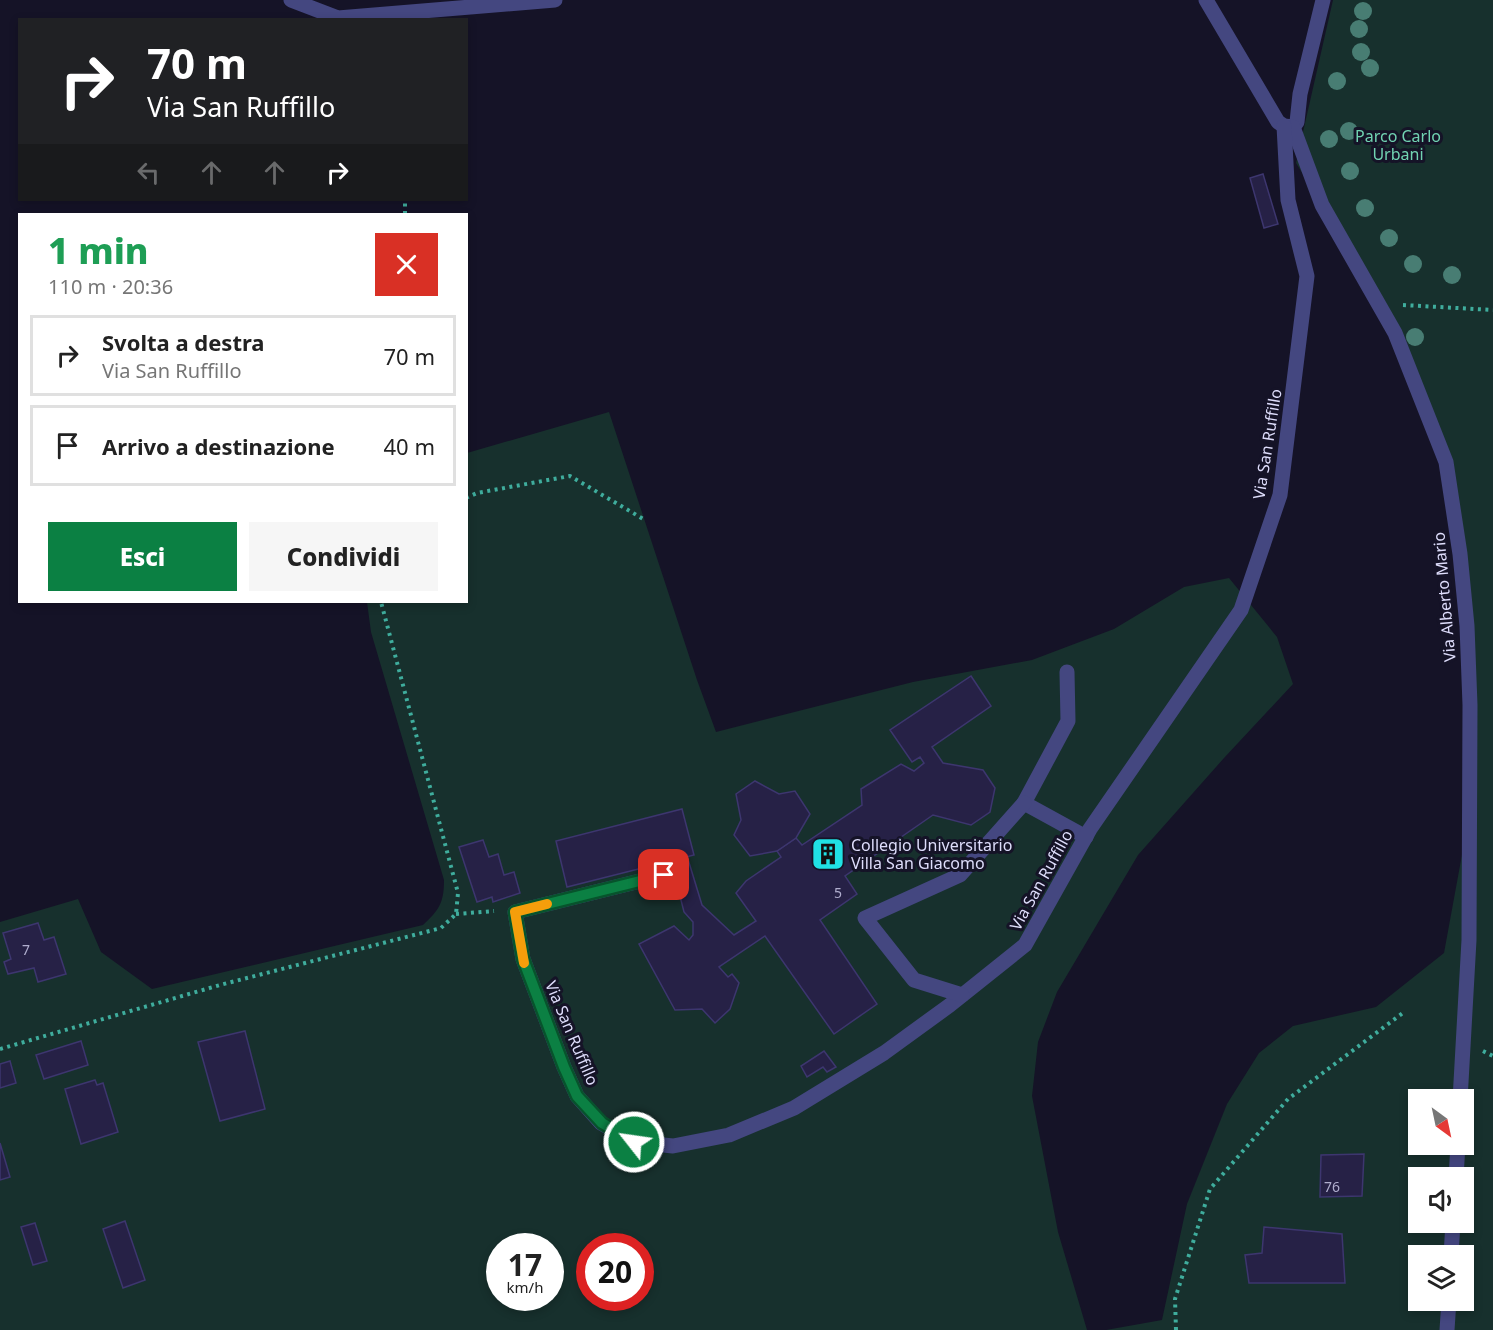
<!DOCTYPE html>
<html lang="it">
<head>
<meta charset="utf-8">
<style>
	:root { --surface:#fff; --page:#f6f6f6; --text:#222; --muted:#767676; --line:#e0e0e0; --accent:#0b8043 }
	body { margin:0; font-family:"Noto Sans",sans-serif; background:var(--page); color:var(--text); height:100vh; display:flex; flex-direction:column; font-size:22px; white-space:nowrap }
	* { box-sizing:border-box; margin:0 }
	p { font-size:20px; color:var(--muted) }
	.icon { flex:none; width:33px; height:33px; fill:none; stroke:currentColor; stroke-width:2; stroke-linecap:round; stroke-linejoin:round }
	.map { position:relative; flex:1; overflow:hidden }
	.panel { position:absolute; left:18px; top:213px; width:450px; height:390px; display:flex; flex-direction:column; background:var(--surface); border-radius:0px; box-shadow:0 3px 9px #0003 }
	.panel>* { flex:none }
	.top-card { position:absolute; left:18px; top:18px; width:450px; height:183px; border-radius:0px; box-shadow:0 3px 9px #0003; background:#202124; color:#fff; overflow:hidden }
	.needle { width:39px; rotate:147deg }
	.buttons { position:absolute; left:1408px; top:1089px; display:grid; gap:12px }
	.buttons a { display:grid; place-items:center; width:66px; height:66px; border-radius:0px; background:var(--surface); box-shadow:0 3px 9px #0003; font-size:30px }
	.speed { position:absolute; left:486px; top:1233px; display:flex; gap:12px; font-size:30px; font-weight:700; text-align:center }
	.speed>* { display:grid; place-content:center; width:78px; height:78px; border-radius:50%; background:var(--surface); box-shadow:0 3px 9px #0003; line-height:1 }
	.speed small { font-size:15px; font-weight:400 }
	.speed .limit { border:9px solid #d22; background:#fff; color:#111 }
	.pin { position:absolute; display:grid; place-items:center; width:51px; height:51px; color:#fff; margin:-26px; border-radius:12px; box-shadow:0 3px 9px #0006 }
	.me { position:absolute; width:66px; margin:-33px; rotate:300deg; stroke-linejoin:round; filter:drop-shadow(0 0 4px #0008) }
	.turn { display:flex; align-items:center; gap:21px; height:126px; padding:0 30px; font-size:27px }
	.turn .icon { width:78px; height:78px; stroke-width:2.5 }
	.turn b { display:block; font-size:42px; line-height:51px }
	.lanes { display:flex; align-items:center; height:57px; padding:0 30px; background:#0003; justify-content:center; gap:30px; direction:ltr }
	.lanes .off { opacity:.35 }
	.round { display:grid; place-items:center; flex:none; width:63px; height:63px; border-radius:0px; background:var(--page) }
	.overview { display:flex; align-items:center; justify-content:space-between; height:102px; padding:0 30px }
	h1 { font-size:36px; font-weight:800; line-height:45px; color:#1e9e55 }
	.button { display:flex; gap:12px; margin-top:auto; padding:12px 30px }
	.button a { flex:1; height:69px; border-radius:0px; background:var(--accent); color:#fff; font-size:24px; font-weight:800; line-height:69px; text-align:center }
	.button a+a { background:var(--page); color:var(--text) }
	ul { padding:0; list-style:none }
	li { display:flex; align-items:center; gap:18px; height:81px; margin:0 12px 9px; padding:0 18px; border:3px solid var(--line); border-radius:0px }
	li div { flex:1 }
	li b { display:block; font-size:22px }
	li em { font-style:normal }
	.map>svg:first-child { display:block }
</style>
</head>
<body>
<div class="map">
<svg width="1493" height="1330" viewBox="0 0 1493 1330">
	<rect width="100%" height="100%" fill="#151327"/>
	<g fill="#17302d" fill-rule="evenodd">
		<path d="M1333,0H1493V1330H1106L1162,1320L1187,1204L1227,1104L1259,1053L1293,1026L1376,1007L1444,953L1470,811V705L1446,462L1395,333L1322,205L1296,163ZM1419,1100H1464V1144H1419ZM1419,1178H1464V1222H1419ZM1419,1256H1464V1300H1419Z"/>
		<path d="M609,412L697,680L716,732L913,682L1032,660L1114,629L1184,587L1229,578L1277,637L1293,684L1224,758L1138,855L1057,992L1038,1042L1032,1096L1058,1232L1087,1330H0V922L78,899L101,952L152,989L423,925C439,910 444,903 444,880L371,632L367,602H466L467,453ZM500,1246H550V1298H500ZM590,1246H640V1298H590Z"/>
	</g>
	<g fill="#262146" stroke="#3d366f" stroke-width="1.5">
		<path d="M1263,174L1278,224L1264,228L1250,178Z"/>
		<path d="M971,676L991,706L932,747L943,763L983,770L995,788L990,812L971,825L933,815L845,876L857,894L820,920L877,1004L834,1034L765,936L719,967L728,977L732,974L739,983L730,1009L715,1023L702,1009L675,1010L639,944L674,926L689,940L693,935V922L684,912L671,861L687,856L702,905L734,935L756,921L736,893L746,881L781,857L777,851L796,838L802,845L862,805L861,789L901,764L914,771L924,763L920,757L912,762L890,730Z"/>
		<path d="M755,781L779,794L795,791L810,814L796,838L777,851L750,856L734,835L741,820L736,794Z"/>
		<path d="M682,809L694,855L567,887L556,841Z"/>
		<path d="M483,840L489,857L498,854L504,875L514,872L520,893L493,902L492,897L477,902L459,847Z"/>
		<path d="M38,923L44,940L54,937L66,974L38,982L34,968L8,974L4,962L11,959L3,933Z"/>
		<path d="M245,1031L265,1109L220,1121L198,1042Z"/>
		<path d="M81,1041L88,1065L44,1079L36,1055Z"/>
		<path d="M824,1051L836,1067L827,1072L823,1067L807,1077L801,1066Z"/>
		<path d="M10,1061L16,1083L0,1088V1064Z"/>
		<path d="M95,1080L97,1085L103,1083L118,1132L81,1144L65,1089Z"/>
		<path d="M0,1143L10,1177L0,1180Z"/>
		<path d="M1364,1154L1362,1196L1320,1197L1321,1155Z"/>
		<path d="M125,1221L145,1280L123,1288L103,1229Z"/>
		<path d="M35,1223L47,1261L33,1265L21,1227Z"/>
		<path d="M1264,1227L1342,1234L1345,1283H1249L1245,1255L1262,1253Z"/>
	</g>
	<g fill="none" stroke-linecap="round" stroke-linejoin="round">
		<g stroke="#3fad9d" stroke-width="4" stroke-dasharray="3 4.5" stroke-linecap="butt">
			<path d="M405,214V200"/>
			<path d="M1403,305L1493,310"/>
			<path d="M466,498L477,493L570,476L645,520"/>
			<path d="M456,914L494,911"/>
			<path d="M0,1049L220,985L441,928L456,914L458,893L381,602"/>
			<path d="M1483,1051L1493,1056"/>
			<path d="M1176,1330L1175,1299L1210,1189L1288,1099L1404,1012"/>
		</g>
		<g stroke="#444780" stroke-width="15">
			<path d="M291,0L338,18L555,0"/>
			<path d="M1206,0L1278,122L1284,126L1293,127L1297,122L1300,94L1323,0"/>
			<path d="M1293,127L1322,205L1395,333L1446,462L1460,554L1467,626L1470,705L1469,940L1460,1100"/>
			<path d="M1067,672L1068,721L1024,803L1086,837"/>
			<path d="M664,875L515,912L523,959L564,1067L577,1096L601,1123L634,1142L673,1146L729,1135L794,1108L884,1053L950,1005L1025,945L1090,829L1241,610L1280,495L1307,276L1288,200L1284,126"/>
			<path d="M962,995L914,980L865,918L960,875L1024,803"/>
			<path d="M1456,1178L1458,1144"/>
			<path d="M1451,1256L1453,1222"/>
			<path d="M1447,1330L1449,1300"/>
		</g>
	</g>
	<g fill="#487d73">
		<circle cx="1363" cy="11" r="9"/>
		<circle cx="1359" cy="29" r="9"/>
		<circle cx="1361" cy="52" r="9"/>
		<circle cx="1370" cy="68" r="9"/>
		<circle cx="1337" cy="81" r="9"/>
		<circle cx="1349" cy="131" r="9"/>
		<circle cx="1329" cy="139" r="9"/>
		<circle cx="1350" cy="171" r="9"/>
		<circle cx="1365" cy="208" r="9"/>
		<circle cx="1389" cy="238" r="9"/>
		<circle cx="1413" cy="264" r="9"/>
		<circle cx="1452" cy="275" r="9"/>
		<circle cx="1415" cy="337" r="9"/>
	</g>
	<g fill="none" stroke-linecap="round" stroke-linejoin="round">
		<g stroke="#07532c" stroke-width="15">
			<path id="route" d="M634,1142L602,1123L577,1096L564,1067L523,959L515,912L664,875"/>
		</g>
		<use href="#route" stroke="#0b8043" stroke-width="10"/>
		<path stroke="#f59e0b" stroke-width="10" d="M524,963L515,912L547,904"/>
	</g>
	<defs>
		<g id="building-square" transform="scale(1.725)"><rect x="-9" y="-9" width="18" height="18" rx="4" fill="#20e1e4" stroke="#151327"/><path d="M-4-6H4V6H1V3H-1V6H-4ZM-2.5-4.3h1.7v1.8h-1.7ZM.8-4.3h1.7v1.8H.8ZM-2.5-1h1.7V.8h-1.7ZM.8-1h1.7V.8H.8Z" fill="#111"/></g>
	</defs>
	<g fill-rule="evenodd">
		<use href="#building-square" x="828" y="854"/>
	</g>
	<g text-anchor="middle" stroke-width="6" stroke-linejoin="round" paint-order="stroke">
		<g font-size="14" fill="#b0aece">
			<text x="838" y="898">5</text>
			<text x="26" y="955">7</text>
			<text x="1332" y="1192">76</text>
		</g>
		<g font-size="16" fill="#71d3b2" stroke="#151327">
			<text x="1398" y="142">Parco Carlo<tspan x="1398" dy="18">Urbani</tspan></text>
		</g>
		<g font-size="16" fill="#deddfb" stroke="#151327">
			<text transform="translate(1267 444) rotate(-81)" y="6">Via San Ruffillo</text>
			<text transform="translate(1444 597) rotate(-95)" y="6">Via Alberto Mario</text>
			<text transform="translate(1041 880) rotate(-61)" y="6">Via San Ruffillo</text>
			<text transform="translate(572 1033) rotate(67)" y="6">Via San Ruffillo</text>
		</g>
		<g font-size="16" fill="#deddfb" stroke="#151327" text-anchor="start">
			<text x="851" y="851">Collegio Universitario<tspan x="851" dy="18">Villa San Giacomo</tspan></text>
		</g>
	</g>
</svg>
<div class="buttons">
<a><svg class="needle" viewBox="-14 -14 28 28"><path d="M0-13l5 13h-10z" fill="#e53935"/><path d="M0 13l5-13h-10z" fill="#767676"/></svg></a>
<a><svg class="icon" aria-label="sound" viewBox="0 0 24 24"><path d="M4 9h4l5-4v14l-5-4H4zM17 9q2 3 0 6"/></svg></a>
<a><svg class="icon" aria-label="layers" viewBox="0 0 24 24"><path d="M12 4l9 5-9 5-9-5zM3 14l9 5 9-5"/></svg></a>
</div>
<div class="speed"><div>17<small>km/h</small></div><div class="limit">20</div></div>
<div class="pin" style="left:664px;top:875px;background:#d93025"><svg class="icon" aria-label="arrive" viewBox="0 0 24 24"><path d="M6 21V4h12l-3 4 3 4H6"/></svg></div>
<svg class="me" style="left:634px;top:1142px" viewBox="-20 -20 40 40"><circle r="17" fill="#0b8043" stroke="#fff" stroke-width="3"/><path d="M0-11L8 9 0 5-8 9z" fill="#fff"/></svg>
<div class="top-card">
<div class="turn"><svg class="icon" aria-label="right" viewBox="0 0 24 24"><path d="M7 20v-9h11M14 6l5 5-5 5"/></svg><div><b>70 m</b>Via San Ruffillo</div></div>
<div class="lanes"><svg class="icon off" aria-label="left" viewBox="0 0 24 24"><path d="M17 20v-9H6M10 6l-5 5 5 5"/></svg><svg class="icon off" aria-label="ahead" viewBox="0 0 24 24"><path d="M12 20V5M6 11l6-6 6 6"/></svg><svg class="icon off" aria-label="ahead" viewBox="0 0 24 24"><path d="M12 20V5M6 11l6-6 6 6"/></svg><svg class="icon" aria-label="right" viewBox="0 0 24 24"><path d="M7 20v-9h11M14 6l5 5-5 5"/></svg></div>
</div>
<section class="panel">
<div class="overview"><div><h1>1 min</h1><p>110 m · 20:36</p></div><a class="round" style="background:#d93025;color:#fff"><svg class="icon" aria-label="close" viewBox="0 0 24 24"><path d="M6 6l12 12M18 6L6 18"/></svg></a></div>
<ul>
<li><svg class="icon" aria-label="right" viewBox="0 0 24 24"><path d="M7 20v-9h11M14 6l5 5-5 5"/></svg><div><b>Svolta a destra</b><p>Via San Ruffillo</p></div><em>70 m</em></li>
<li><svg class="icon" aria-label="arrive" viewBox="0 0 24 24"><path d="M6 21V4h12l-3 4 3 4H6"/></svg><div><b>Arrivo a destinazione</b></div><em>40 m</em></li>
</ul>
<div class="button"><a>Esci</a><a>Condividi</a></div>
</section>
</div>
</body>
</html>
